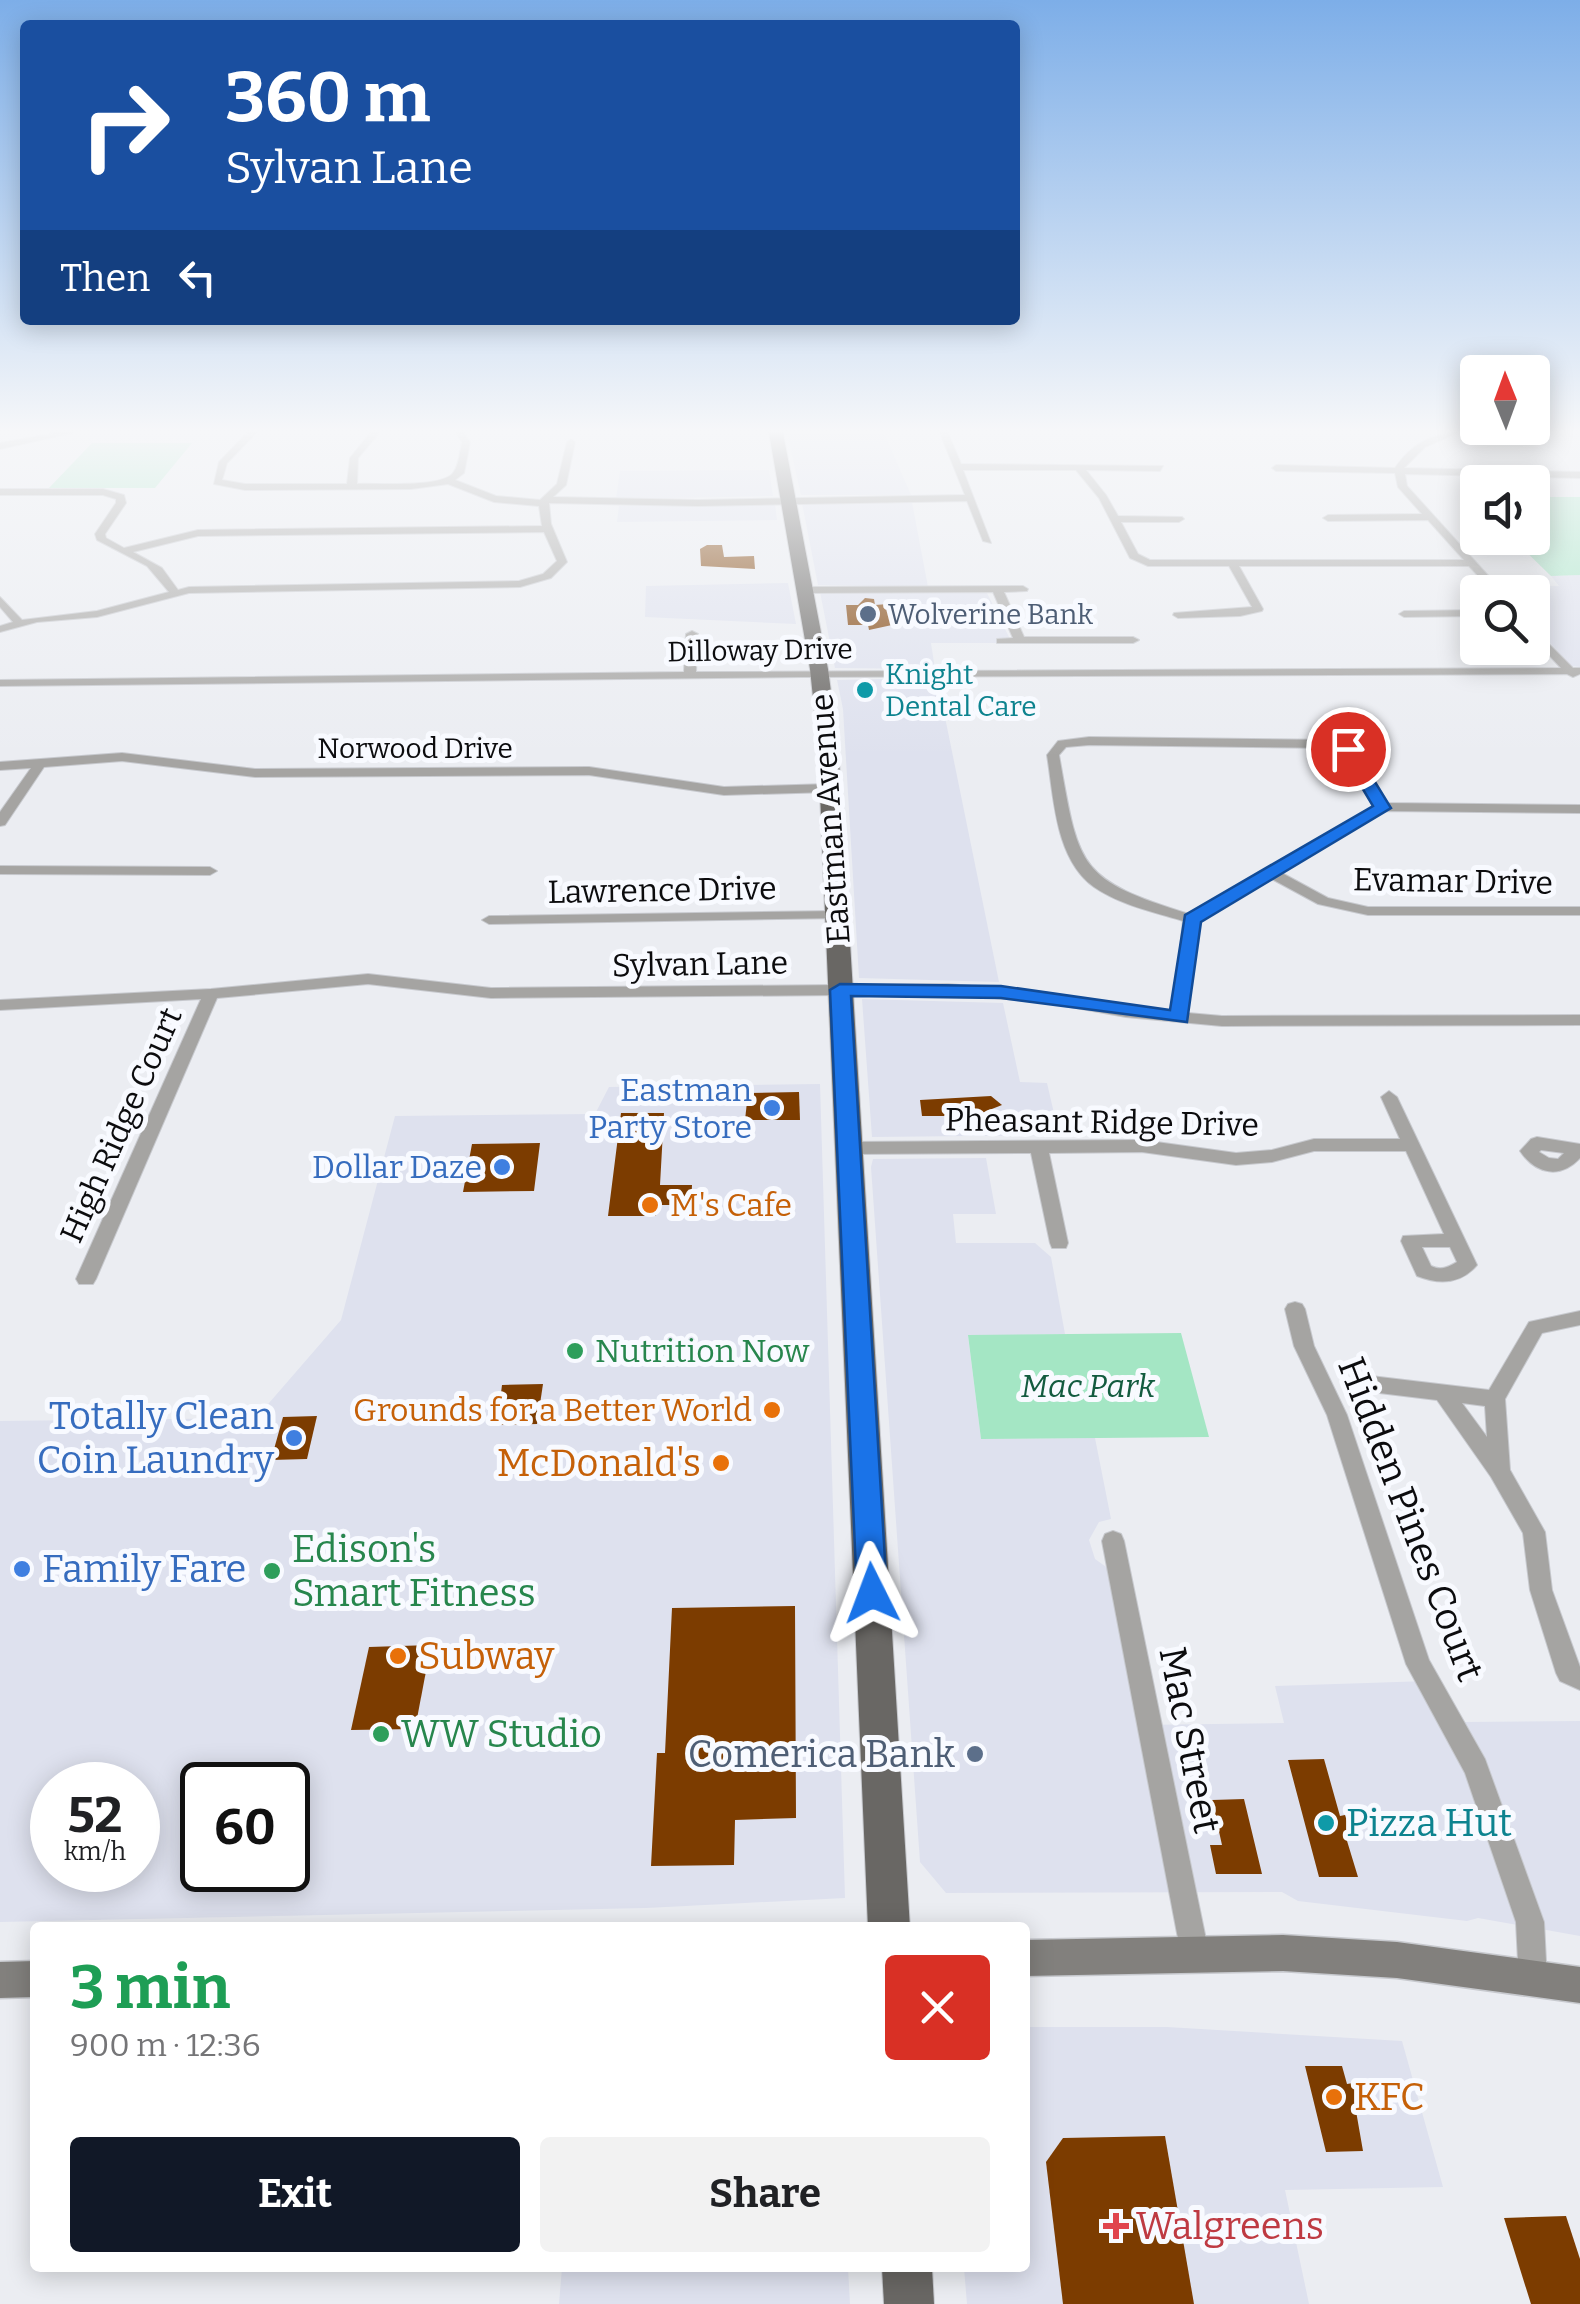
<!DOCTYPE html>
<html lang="en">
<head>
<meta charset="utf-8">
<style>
	:root { --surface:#fff; --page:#f2f2f2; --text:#202124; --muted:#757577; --accent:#111827 }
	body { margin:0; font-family:Bitter,serif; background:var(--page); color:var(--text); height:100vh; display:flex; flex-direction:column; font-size:38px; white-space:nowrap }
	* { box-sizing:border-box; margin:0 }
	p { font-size:32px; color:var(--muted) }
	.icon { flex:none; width:55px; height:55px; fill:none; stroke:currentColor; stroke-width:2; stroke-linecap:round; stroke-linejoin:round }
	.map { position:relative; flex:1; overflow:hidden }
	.side { position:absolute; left:30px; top:1922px; width:1000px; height:350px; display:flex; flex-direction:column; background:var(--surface); border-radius:10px; box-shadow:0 5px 25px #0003 }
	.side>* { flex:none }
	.banner { position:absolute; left:20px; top:20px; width:1000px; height:305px; border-radius:10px; box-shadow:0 5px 25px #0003; background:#1a4fa0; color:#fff; overflow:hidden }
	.needle { width:65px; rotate:359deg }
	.buttons { position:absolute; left:1460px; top:355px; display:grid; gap:20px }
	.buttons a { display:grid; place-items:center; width:90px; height:90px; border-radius:10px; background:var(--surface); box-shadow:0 5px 25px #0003; font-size:50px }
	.speed { position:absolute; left:30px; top:1762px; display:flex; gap:20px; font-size:50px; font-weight:700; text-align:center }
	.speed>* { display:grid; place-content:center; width:130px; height:130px; border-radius:50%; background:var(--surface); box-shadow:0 5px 25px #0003; line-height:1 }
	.speed small { font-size:25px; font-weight:400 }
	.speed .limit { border:5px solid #111; border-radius:15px; background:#fff; color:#111 }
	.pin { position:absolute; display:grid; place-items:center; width:85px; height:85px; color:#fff; margin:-42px; border:5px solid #fff; border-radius:50%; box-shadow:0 2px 10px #0007 }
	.me { position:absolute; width:110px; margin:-55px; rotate:357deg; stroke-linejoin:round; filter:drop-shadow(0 0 8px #0008) }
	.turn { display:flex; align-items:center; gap:35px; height:210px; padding:0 40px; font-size:45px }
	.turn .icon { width:130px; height:130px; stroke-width:2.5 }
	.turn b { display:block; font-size:70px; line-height:85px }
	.then { display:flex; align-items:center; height:95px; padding:0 40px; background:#0003; gap:20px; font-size:38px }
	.round { display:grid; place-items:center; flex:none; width:105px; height:105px; border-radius:10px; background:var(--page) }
	.summary { display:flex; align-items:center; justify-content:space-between; height:170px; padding:0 40px }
	h1 { font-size:60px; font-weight:700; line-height:75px; color:#1e9e55 }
	.cta { display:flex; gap:20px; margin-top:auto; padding:20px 40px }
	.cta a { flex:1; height:115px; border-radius:10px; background:var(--accent); color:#fff; font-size:40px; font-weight:700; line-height:115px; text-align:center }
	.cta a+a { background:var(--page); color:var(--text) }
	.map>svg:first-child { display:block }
</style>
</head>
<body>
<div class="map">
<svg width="1580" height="2304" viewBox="0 0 1580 2304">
	<rect width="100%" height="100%" fill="#ebedf2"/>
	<g fill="#dee1ee" fill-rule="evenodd">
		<path d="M787,433H884L911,495H801Z"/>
		<path d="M769,470L773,496L616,499L620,471Z"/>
		<path d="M912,502L928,587L818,585L802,503Z"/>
		<path d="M725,504H775L777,520L617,522L619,506Z"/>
		<path d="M1580,575V667L1571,666L1533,624L1532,592H1504L1499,587L1559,586L1551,576Z"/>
		<path d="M788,583L796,624L645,617L646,586Z"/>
		<path d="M986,591L1010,639L998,643H931L935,669L835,668L820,592Z"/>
		<path d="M937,678L999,982L859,978L843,709L837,680Z"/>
		<path d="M862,999L1003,1003L1020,1082L1047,1083L1059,1135L872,1137Z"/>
		<path d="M820,1084L845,1898L646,1908L0,1922V1421L256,1418L341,1320L395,1116L595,1114L609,1087ZM52,1785H138V1870H52ZM202,1785H288V1870H202Z"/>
		<path d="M986,1158L996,1214H953L956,1243H1035L1051,1257L1065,1334L968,1336L981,1439L1095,1438L1111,1519L1099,1522L1089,1540L1095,1559L1109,1569L1138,1725L1284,1723L1275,1686L1428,1681L1465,1722L1580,1721V1936L1478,1918L1467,1921L1298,1901L1282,1892L946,1893L920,1862L871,1167L873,1159Z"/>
		<path d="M1025,2027H1167L1402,2041L1443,2187L1285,2190L1309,2304H967L964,2268H1025Z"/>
		<path d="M562,2268H848L850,2304H559Z"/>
	</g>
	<g fill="#a4e6c4">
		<path d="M92,443H192L155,488H49Z"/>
		<path d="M1533,497H1580V575L1551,576L1512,538H1532Z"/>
		<path d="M1181,1333L1209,1437L981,1439L968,1335Z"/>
	</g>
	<g fill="#7c3c00">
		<path d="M707,545H722L724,557L754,556L755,569L701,566L700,549Z"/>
		<path d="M865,598L874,599L875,605L888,604L892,625L869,630L868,625H848L846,605H858Z"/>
		<path d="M799,1092L800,1120H745L748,1093Z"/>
		<path d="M991,1096L1002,1105L974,1116H922L920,1100Z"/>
		<path d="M621,1113H664L660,1185H692L691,1205H657L656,1216H608Z"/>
		<path d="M540,1143L534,1191L463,1192L472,1144Z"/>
		<path d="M543,1384L537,1424L497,1425L502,1385Z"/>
		<path d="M317,1416L307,1459L271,1460L283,1417Z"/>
		<path d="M795,1606L796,1818L735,1820L734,1865L651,1866L657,1753H665L672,1608Z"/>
		<path d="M431,1645L415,1729L351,1730L369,1647Z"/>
		<path d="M1324,1759L1340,1816L1345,1815L1350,1831H1344L1358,1877H1319L1288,1760Z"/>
		<path d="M1244,1799L1262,1874H1216L1210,1845H1222L1212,1800Z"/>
		<path d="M1305,2066H1342L1347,2084L1353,2083L1360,2110L1356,2111L1363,2151L1326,2152Z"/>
		<path d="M1165,2136L1194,2304H1063L1046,2162L1063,2138Z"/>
		<path d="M1566,2216L1580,2259V2304H1531L1504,2218Z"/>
	</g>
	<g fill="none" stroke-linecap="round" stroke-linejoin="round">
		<g stroke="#c7c9ce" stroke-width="2">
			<g id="minor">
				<path d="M54,433H72L0,449V443Z"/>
				<path d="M247,433H256L227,463L222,480L245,484H347L350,458L370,433H379L358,458L357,484C375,483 442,488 453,473C459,466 460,451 462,442L456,433H464L470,442L464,473L455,480L496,496L540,500L557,484L567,442L571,439L575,442L566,485L553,497L698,500L965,495L940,433H948L961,464L1163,466L1160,471L1086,470L1106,495L1118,516L1182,517L1184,519L1179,522H1121L1138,554L1150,560H1464L1428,520L1328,521L1323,518L1328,515L1422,514L1398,487L1395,473L1276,471L1272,468L1276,465L1395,468C1410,446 1431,433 1457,433L1425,447L1404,468L1580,472V478L1405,474L1407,486L1503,592H1493L1469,566H1239L1263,609L1262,611L1240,616L1178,618L1173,615L1174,613L1252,607L1229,566H1148L1130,558L1099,498L1076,470H963L991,543L983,541L967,501L698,506L549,503L551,524L567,562L551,578L520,587L189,593L97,617L37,622L0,632V626L13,622L0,607V597L22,620L97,611L169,592L147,566L97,540L95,534L116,503V499L103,495H0V489H103L124,495L126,503L105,534L106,538L124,548L198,530L542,526L539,506L494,502L448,484L411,489L245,490L214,484L219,462ZM544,532L557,561L543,574L519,581L189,587L178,590L162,568L133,552L198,536Z"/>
				<path d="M1023,586L1028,589L1027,591L1004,592L1024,637H1133L1139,640L1133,643H997V639L1013,638L993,592L805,593L800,590L805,587Z"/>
				<path d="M1478,610V616L1404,617L1399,614L1404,611Z"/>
				<path d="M1532,627L1573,668H1580V674L1573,677L1567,674L802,677L0,686V680L684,672L686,634L692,631L698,634L696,672L1561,668L1532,637Z"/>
				<path d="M1089,737L1334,740L1358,754L1386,803L1580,805V813L1385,811L1280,872L1328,898L1368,907H1580V915H1368L1318,904L1270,878L1198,921L1188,1013L1222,1016L1580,1015V1025L1222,1026L1126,1017L1043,1002L948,994L491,998L368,984L217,998L96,1279L93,1284H79L76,1279L201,999L0,1010V1000L211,989L368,974L491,988L948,984L1043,992L1126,1007L1173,1012L1183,921C1154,912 1120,905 1094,887C1055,859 1054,798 1047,755L1058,741ZM1089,745L1331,748L1349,759L1375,806L1189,914C1077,879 1079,868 1059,755L1066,747Z"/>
				<path d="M122,753L255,769L589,767L724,787L830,784L836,788L830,792L724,795L589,775L255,777L122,761L44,767L5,825L0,826V812L31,768L0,770V762Z"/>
				<path d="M0,866L210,867L217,871L210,875L0,874Z"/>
				<path d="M836,911L841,912V918L489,924L482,920L489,916Z"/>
				<path d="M1389,1091L1397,1097L1477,1265C1461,1284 1440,1285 1417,1276L1401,1241L1403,1236L1444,1234L1406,1151H1314L1272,1162L1236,1165L1142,1152L1049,1153L1068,1243L1066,1248H1052L1050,1243L1031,1153L849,1154L840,1148L849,1142L1142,1140L1236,1153L1272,1150L1314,1139H1400L1381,1097ZM1422,1247H1450L1457,1262C1448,1267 1441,1271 1431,1266Z"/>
				<path d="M1537,1137L1580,1144V1158C1561,1179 1536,1175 1520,1151L1531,1139ZM1541,1150L1564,1153L1558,1159L1549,1158L1539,1152Z"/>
				<path d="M1295,1302L1302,1304L1305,1309L1314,1346L1347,1415L1429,1660L1485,1759L1544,1922L1547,1981L1543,1991L1533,1995L1523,1991L1519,1981L1516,1922L1465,1773L1406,1664L1327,1415L1294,1346L1285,1309L1288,1304Z"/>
				<path d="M1580,1311V1325L1542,1333L1505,1399L1510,1470L1545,1532L1552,1590L1580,1667V1690L1560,1681L1556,1673L1530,1590L1523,1533L1491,1477L1437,1400L1371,1392L1364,1390L1361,1384L1364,1378L1371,1376L1489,1390L1529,1322ZM1462,1403L1485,1406L1487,1437Z"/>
				<path d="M1113,1531L1121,1534L1124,1541L1209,1954L1205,1964L1195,1968L1185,1964L1181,1954L1102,1541L1105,1534Z"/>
			</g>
		</g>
		<g stroke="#c7c9ce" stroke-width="3">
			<g id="secondary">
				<path d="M1283,1935L1397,1942L1580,1967V2003L1397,1978L1283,1971L1025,1976V1940Z"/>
				<path d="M35,1961V1997L0,1998V1962Z"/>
			</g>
		</g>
		<g stroke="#c7c9ce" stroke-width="2">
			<g id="primary">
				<path d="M769,433H783L828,669L838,745L910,1928H868L818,745L810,669Z"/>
				<path d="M882,2268H932L934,2304H884Z"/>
			</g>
		</g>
		<use href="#minor" fill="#a5a4a2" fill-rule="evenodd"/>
		<use href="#secondary" fill="#82807d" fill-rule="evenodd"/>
		<use href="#primary" fill="#696764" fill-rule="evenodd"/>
	</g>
	<linearGradient id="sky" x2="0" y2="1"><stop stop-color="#7daee8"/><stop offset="0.57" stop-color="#f6f7f9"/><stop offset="1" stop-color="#f6f7f9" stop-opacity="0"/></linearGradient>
	<rect width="1580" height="756" fill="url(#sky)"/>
	<path fill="#1a73e8" stroke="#114b97" stroke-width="2.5" d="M1342,746H1353L1391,808L1201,922L1187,1022L1001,998L851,996L887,1593L883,1603L872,1607L862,1603L857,1593L830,990L840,984L1001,986L1170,1010L1185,915L1373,806L1339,749Z"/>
	<g fill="#5c6f8a" stroke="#f8faff" stroke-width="4">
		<circle cx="868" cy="614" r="10"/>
		<circle cx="975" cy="1754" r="10"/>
	</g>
	<g fill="#0f9aa8" stroke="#f8faff" stroke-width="4">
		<circle cx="865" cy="690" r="10"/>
		<circle cx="1326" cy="1823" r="10"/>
	</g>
	<g fill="#3f7fe0" stroke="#f8faff" stroke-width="4">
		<circle cx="772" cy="1108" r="10"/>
		<circle cx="502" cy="1167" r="10"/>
		<circle cx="294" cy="1438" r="10"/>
		<circle cx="22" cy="1569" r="10"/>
	</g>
	<g fill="#e8710a" stroke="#f8faff" stroke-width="4">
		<circle cx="650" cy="1205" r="10"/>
		<circle cx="772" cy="1410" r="10"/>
		<circle cx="721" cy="1463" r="10"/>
		<circle cx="398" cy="1656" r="10"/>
		<circle cx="1334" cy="2097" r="10"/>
	</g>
	<g fill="#2e9e5b" stroke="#f8faff" stroke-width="4">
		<circle cx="575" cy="1351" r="10"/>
		<circle cx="272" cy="1571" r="10"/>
		<circle cx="381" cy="1734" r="10"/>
	</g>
	<path fill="#e0444e" stroke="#f8faff" stroke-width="4" d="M1111 2211h10v10h10v10h-10v10h-10v-10h-10v-10h10z"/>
	<g text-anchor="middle" stroke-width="10" stroke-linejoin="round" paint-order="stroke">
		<g font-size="28" fill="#4e5e75" stroke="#f8faff" text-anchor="start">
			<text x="888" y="624">Wolverine Bank</text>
		</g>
		<g font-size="28" fill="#0c0c0e" stroke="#f8faff">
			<text transform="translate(760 650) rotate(-1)" y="10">Dilloway Drive</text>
			<text x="415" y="758">Norwood Drive</text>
		</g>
		<g font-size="28" fill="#0d838f" stroke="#f8faff" text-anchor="start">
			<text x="885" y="684">Knight<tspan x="885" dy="32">Dental Care</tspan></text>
		</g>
		<g font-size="32" fill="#0c0c0e" stroke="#f8faff">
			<text transform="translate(830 819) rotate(-94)" y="11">Eastman Avenue</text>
			<text transform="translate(1453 881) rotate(1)" y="11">Evamar Drive</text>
			<text transform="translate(662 890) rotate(-1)" y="11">Lawrence Drive</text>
			<text transform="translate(700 964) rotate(-1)" y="11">Sylvan Lane</text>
			<text transform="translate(1102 1122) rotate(1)" y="11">Pheasant Ridge Drive</text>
			<text transform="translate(121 1125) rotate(-66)" y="11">High Ridge Court</text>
		</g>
		<g font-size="32" fill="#366cbe" stroke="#f8faff" text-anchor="end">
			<text x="752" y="1101">Eastman<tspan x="752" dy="37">Party Store</tspan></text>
			<text x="482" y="1178">Dollar Daze</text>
		</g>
		<g font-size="32" fill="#c56008" stroke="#f8faff" text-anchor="start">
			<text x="670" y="1216">M's Cafe</text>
			<text x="752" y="1421" text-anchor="end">Grounds for a Better World</text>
		</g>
		<g font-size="32" fill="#27864d" stroke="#f8faff" text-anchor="start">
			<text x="595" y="1362">Nutrition Now</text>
		</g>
		<g font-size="32" font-style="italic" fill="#135b3f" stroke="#f8faff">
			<text x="1088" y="1397">Mac Park</text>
		</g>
		<g font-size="38" fill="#366cbe" stroke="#f8faff" text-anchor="end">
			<text x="274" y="1429">Totally Clean<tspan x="274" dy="44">Coin Laundry</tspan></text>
			<text x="42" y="1582" text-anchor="start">Family Fare</text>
		</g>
		<g font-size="38" fill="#c56008" stroke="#f8faff" text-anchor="start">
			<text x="701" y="1476" text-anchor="end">McDonald's</text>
			<text x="418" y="1669">Subway</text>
			<text x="1354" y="2110">KFC</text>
		</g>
		<g font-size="38" fill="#0c0c0e" stroke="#f8faff">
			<text transform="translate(1411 1519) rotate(69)" y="13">Hidden Pines Court</text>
			<text transform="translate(1190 1740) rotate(79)" y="13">Mac Street</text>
		</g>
		<g font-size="38" fill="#27864d" stroke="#f8faff" text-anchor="start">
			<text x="292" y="1562">Edison's<tspan x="292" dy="44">Smart Fitness</tspan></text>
			<text x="401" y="1747">WW Studio</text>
		</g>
		<g font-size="38" fill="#4e5e75" stroke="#f8faff" text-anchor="end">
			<text x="955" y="1767">Comerica Bank</text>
		</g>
		<g font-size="38" fill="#0d838f" stroke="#f8faff" text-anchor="start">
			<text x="1346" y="1836">Pizza Hut</text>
		</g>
		<g font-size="38" fill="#be3a42" stroke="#f8faff" text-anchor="start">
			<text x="1136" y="2239">Walgreens</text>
		</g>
	</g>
</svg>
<div class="buttons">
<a><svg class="needle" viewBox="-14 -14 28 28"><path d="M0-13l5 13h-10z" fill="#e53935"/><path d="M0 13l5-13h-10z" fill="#757577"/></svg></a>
<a><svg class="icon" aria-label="sound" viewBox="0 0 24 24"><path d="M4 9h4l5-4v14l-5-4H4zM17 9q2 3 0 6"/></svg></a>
<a><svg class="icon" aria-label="search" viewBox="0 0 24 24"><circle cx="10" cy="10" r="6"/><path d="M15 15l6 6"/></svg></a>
</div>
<div class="speed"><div>52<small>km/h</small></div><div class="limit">60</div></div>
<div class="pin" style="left:1348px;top:749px;background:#d93025"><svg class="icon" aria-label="arrive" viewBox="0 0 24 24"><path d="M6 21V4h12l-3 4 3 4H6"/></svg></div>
<svg class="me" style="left:872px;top:1593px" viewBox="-20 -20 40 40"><path d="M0-17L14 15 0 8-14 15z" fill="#1a73e8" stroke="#fff" stroke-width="4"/></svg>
<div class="banner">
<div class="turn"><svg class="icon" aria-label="right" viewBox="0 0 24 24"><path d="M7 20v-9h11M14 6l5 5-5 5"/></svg><div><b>360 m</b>Sylvan Lane</div></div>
<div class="then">Then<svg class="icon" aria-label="left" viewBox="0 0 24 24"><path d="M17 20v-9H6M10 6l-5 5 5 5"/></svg></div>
</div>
<section class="side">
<div class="summary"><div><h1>3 min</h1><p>900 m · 12:36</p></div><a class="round" style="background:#d93025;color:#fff"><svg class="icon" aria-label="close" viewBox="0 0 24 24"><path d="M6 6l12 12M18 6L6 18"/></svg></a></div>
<div class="cta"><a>Exit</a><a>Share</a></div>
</section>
</div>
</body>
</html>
